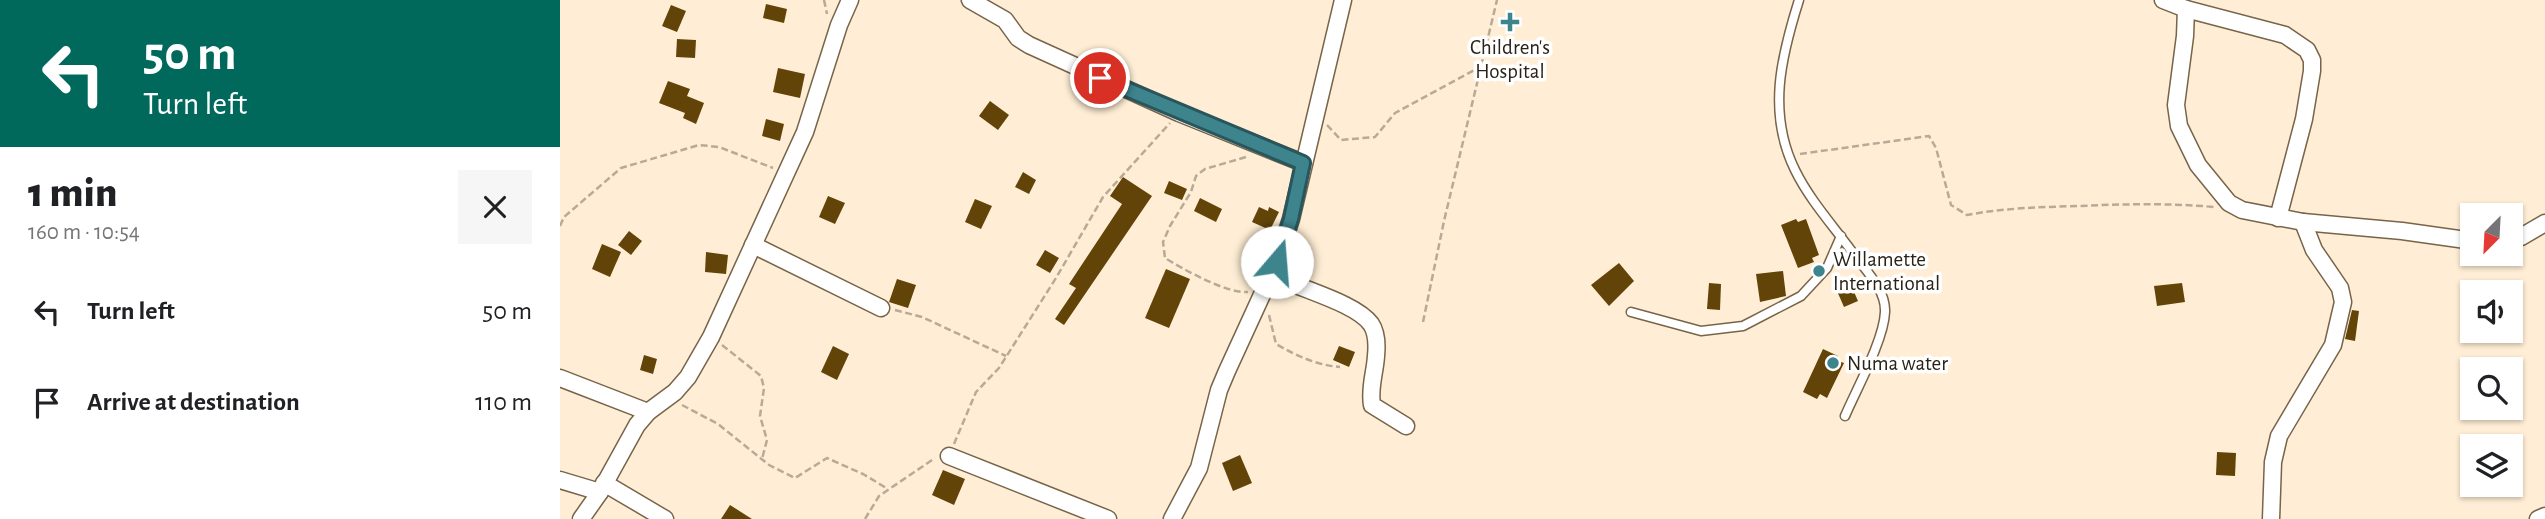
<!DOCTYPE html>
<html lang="en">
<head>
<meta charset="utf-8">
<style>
	:root { --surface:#fff; --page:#f6f6f6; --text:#202124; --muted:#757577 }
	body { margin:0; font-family:"Alegreya Sans",sans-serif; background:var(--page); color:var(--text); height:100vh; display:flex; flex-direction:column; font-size:26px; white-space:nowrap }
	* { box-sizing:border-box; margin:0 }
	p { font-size:23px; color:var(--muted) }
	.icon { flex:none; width:38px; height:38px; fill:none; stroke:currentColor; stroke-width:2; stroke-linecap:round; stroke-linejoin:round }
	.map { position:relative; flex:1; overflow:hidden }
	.details { display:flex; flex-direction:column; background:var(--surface); width:560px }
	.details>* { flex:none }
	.hud { background:#00695c; color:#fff; overflow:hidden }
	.needle { width:46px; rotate:204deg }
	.tools { position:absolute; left:1900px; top:203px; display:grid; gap:14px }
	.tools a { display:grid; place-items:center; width:63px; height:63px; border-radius:0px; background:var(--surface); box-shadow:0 2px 5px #0004; font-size:35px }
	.pin { position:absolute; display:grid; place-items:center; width:60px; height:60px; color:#fff; margin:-30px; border:4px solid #fff; border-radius:50%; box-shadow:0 2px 7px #0007 }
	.me { position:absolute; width:77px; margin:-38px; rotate:18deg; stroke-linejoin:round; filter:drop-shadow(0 0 5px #0008) }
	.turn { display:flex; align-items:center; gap:24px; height:147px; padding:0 28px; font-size:32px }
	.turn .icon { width:91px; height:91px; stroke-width:2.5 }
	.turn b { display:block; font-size:49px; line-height:60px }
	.round { display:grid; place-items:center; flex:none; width:74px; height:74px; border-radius:0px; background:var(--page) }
	.summary { display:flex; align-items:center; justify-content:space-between; height:119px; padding:0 28px }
	h1 { font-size:42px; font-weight:800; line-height:52px }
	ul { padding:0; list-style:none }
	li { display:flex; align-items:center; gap:21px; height:91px; padding:0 28px }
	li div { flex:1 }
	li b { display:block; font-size:26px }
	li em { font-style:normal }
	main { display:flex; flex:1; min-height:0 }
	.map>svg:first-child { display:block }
</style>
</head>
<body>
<main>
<section class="details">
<div class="hud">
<div class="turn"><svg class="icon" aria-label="left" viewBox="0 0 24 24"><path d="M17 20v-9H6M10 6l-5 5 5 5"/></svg><div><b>50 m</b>Turn left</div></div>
</div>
<div class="summary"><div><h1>1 min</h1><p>160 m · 10:54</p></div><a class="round"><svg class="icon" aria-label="close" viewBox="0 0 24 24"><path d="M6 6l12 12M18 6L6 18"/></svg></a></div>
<ul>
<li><svg class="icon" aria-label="left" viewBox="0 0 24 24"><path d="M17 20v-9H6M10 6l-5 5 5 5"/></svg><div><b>Turn left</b></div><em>50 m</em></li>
<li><svg class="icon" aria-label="arrive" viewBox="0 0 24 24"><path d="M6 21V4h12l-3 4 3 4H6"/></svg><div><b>Arrive at destination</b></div><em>110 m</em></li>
</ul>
</section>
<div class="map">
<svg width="1985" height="519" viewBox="0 0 1985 519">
	<rect width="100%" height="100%" fill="#ffeed5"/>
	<g fill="#624409">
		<path d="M206,4L227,9L224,23L203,18Z"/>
		<path d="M111,5L126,11L117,32L102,26Z"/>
		<path d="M117,39L136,40L135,58L116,57Z"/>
		<path d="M218,68L245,74L240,98L213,92Z"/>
		<path d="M108,81L130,89L127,96L144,103L136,124L123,118L125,113L99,103Z"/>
		<path d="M430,101L449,115L438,130L419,116Z"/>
		<path d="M206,119L224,124L220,141L202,136Z"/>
		<path d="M463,172L476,180L469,194L455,187Z"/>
		<path d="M563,177L592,196L504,325L495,319L516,288L509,284L562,204L550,196Z"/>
		<path d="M609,181L627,189L622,200L604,193Z"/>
		<path d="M268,196L285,203L275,224L259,217Z"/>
		<path d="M640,198L662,209L656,222L634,211Z"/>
		<path d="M415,199L432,206L421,229L405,222Z"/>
		<path d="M699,207L708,211L709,207L719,212L710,230L692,222Z"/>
		<path d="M1236,219L1238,222L1246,219L1259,255L1252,258L1254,262L1238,268L1221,225Z"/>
		<path d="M69,231L82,241L71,255L58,245Z"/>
		<path d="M42,244L61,252L50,277L32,269Z"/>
		<path d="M485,250L499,258L490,273L476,265Z"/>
		<path d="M146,252L168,255L166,274L145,272Z"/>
		<path d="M1059,263L1074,281L1049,306L1031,285Z"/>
		<path d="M606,269L630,279L609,328L585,318Z"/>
		<path d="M1223,271L1226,296L1200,302L1196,274Z"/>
		<path d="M337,279L356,285L348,308L329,302Z"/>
		<path d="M1149,283L1161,284L1160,310L1147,309Z"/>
		<path d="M1622,283L1625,302L1597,306L1594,286Z"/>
		<path d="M1291,285L1298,301L1284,307L1277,291Z"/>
		<path d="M1792,310L1799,311L1795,341L1785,339Z"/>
		<path d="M273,346L289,354L277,380L261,372Z"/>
		<path d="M779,346L795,352L789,367L773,360Z"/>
		<path d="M1263,349L1278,356L1276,360L1284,363L1267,398L1260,394L1257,399L1243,392Z"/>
		<path d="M84,355L97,359L93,374L80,370Z"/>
		<path d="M1657,452L1676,453L1675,476L1656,475Z"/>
		<path d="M680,455L692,483L673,491L662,463Z"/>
		<path d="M383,470L405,479L394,505L372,495Z"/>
		<path d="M170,505L192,519H161Z"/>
	</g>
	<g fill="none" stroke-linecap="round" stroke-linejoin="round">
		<g stroke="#776449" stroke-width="11">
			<g id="lane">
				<path d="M1239,0C1221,57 1207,113 1235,170C1250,201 1276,229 1296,257C1308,273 1326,291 1325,312C1324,340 1296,390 1285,416"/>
				<path d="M1071,312L1141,331L1183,326L1241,296L1267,268L1281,236"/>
			</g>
		</g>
		<g stroke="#776449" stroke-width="19">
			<g id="street">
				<path d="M410,0L445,20L458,38L469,45L619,113L743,163"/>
				<path d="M1603,0L1626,9L1725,35L1747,50L1752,60V71L1744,119L1718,218"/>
				<path d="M1626,9L1625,36L1616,105L1619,126L1638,165L1669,203L1682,210L1743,222L1842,231L1913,241"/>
				<path d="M1951,239L1961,237L1985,223"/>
				<path d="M193,245L321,308"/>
				<path d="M717,262L722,276L729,282C751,292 797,305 811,324C817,333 817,346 816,356C815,373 809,388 812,405L846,426"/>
				<path d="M0,378L88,412"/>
				<path d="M389,456L548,519"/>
				<path d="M0,480L40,492"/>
				<path d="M44,483L105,519"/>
				<path d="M21,519L40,492L77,425L88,412L115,392L128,377L151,337L245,132L279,25L290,0"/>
				<path d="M612,519L639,468L659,390L667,371L717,262L731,219L783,0"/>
				<path d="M1711,519L1713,462L1719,436L1773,345L1783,302L1780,288L1754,250L1743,222"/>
				<path d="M1978,519L1985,516"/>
			</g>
		</g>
		<g stroke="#b8aa96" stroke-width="2.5" stroke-dasharray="7 3.5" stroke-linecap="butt">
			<path d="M264,0L267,14"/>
			<path d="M767,125L781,140L815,137L835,113L920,67"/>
			<path d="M1240,154L1369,136L1376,148L1391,205L1407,215C1444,208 1481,207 1519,206C1564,204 1609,203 1654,207"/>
			<path d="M686,157L645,169L636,176L631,192L610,226L603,242L605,258C623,269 667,294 688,292"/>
			<path d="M0,226L4,217L61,168L139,145L159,147L213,168"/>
			<path d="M335,310L362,317L446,356"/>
			<path d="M709,315L716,344C737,356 756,365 780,367"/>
			<path d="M863,322L884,221L937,0"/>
			<path d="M162,345L201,376L204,388L200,416L207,440L202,459"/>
			<path d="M122,405L158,424L209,465L235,478L267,458L303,474L328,489"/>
			<path d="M394,444L416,392L439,368L496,278L543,197L610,123"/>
			<path d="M305,519L319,496L375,458"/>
		</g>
		<use href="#lane" stroke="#fff" stroke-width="8"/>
		<use href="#street" stroke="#fff" stroke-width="16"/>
	</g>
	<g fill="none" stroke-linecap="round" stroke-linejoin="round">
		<g stroke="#28565c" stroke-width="18">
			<path id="route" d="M540,78L743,163L731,219L717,262"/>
		</g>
		<use href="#route" stroke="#3d848d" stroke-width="12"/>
	</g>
	<g fill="#3d848d" stroke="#fff" stroke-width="2.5">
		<path d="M946.5 11.5h7v7h7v7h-7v7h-7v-7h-7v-7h7z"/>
		<circle cx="1259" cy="271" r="7"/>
		<circle cx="1273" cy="363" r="7"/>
	</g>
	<g text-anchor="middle" stroke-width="7" stroke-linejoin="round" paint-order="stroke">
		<g font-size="21" fill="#2a2317" stroke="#fff" text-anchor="start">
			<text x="950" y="54" text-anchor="middle">Children's<tspan x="950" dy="24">Hospital</tspan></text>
			<text x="1273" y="266">Willamette<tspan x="1273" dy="24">International</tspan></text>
			<text x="1287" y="370">Numa water</text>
		</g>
	</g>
</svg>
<div class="tools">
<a><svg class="needle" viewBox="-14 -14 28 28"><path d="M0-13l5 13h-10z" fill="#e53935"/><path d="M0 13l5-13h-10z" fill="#757577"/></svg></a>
<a><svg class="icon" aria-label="sound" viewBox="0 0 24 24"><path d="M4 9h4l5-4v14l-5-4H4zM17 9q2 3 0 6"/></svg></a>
<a><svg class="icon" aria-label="search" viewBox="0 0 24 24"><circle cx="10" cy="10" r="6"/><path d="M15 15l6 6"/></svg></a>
<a><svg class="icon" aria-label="layers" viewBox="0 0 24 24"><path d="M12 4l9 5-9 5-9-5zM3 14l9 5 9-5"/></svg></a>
</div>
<div class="pin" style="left:540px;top:78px;background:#d93025"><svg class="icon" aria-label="arrive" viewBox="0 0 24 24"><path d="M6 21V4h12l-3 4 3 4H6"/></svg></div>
<svg class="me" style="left:717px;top:262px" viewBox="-20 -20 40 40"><circle r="19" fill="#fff"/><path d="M0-13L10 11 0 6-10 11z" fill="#3d848d"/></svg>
</div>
</main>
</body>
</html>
